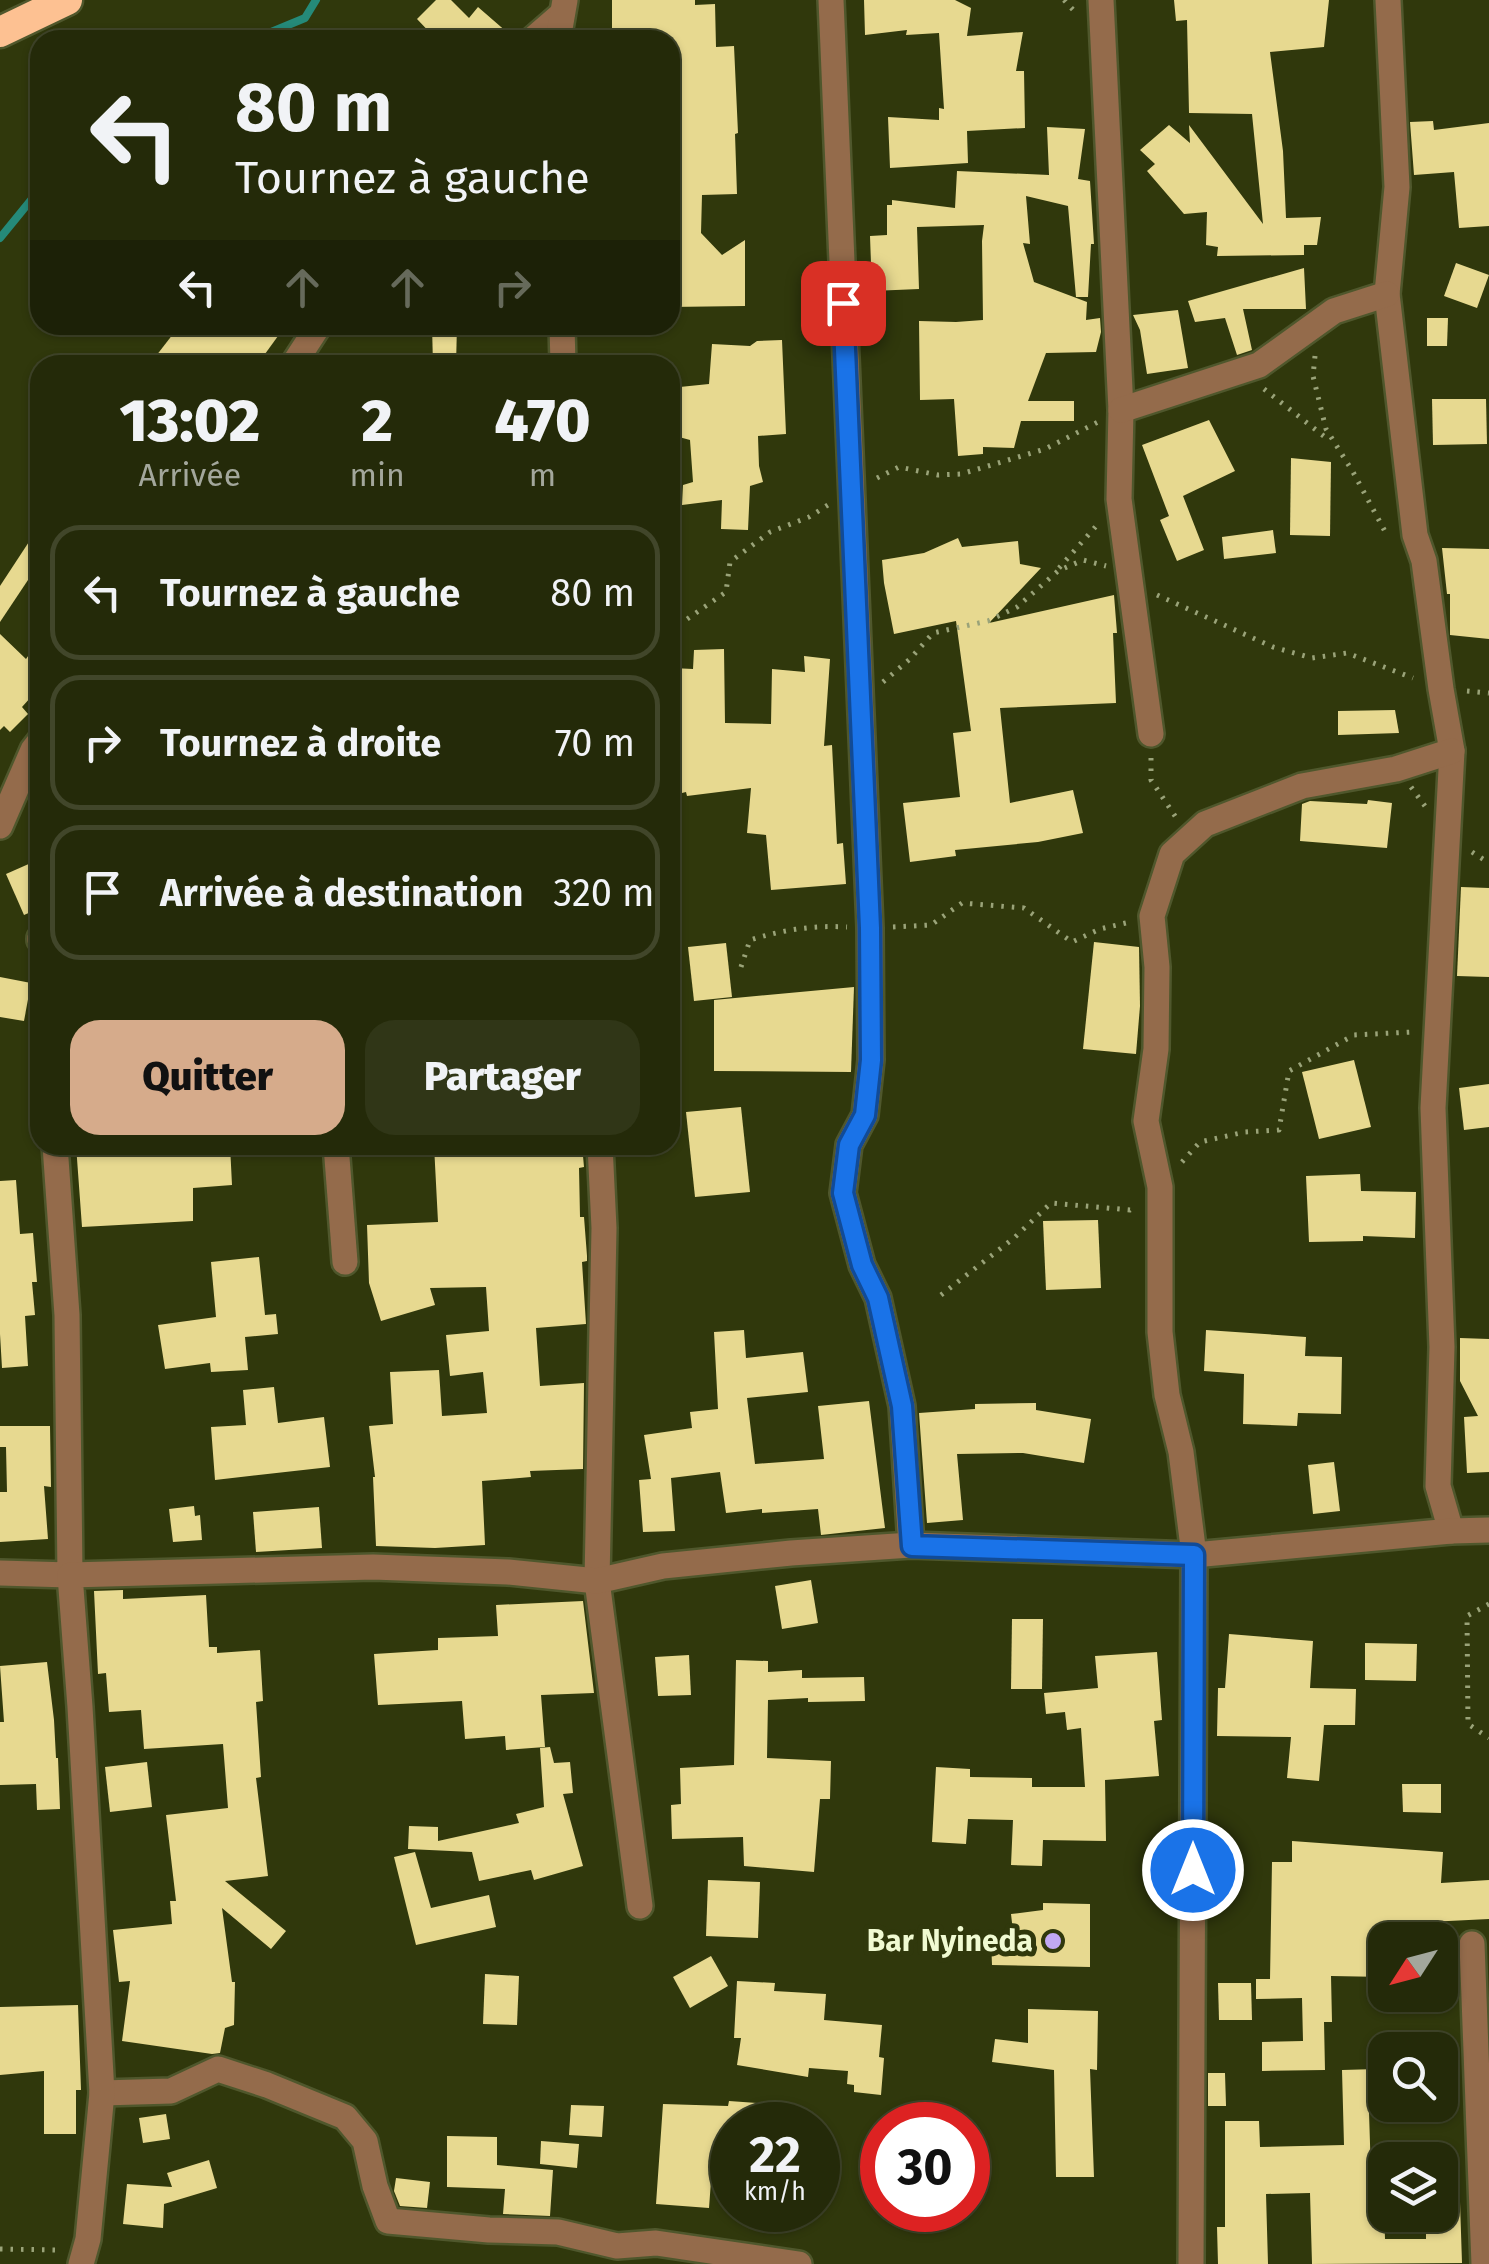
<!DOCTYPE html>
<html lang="fr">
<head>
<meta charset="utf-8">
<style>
	:root { --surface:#242a09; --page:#303617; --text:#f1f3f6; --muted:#a3a79c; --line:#41462a; --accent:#d6ab8b }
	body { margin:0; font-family:"Fira Sans",sans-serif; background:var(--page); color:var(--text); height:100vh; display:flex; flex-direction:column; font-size:38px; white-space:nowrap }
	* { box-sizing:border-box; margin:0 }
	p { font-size:32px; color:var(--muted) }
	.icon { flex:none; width:55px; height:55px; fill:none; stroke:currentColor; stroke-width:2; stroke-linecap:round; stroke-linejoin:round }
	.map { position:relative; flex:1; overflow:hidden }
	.sheet { position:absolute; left:30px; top:355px; width:650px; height:800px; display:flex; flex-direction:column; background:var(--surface); border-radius:30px; box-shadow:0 2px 8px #0004,0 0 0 2px var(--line) }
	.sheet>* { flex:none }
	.guide { position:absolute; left:30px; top:30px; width:650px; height:305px; border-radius:30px; box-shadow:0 2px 8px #0004,0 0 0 2px var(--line); background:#242a09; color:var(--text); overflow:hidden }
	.needle { width:65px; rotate:234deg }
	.buttons { position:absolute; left:1368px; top:1922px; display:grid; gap:20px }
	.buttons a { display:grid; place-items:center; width:90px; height:90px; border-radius:20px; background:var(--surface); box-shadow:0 2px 8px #0004,0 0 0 2px var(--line); font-size:50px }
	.speed { position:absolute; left:710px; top:2102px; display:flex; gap:20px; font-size:50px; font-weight:700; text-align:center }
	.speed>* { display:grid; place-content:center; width:130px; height:130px; border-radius:50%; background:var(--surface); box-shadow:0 2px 8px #0004,0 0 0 2px var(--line); line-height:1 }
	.speed small { font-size:25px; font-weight:400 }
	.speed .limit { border:15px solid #d22; background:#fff; color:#111 }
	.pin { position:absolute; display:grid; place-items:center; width:85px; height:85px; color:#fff; margin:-42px; border-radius:20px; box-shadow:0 5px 15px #0006 }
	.me { position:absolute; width:110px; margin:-55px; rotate:0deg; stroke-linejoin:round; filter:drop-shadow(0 0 8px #0008) }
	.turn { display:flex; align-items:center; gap:35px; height:210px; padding:0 40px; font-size:45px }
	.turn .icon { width:130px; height:130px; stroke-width:2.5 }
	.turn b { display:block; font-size:70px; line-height:85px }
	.lanes { display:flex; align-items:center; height:95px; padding:0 40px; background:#0003; justify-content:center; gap:50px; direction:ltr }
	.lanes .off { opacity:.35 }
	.eta { display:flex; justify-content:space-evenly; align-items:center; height:170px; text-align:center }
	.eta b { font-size:60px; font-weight:800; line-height:70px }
	.button { display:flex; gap:20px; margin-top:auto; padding:20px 40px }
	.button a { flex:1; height:115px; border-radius:30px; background:var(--accent); color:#111; font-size:40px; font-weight:800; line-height:115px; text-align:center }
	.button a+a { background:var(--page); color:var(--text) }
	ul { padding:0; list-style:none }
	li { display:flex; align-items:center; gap:30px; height:135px; margin:0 20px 15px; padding:0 20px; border:5px solid var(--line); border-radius:30px }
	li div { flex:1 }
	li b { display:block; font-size:38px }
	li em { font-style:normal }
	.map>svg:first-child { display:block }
</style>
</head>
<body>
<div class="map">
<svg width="1489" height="2264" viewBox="0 0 1489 2264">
	<rect width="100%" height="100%" fill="#30380c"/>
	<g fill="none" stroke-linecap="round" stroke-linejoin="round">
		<g stroke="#258a79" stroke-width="8">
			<path d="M252,40L305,18L316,0"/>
			<path d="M0,238L40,189"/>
		</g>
	</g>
	<g fill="#e7d990">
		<path d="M436,0H451L469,18L478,7L516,40H437L417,19Z"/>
		<path d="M612,0H695V5L715,4L716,47L734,46L738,133L735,134L737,194L702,195L701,233L722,255L745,240V306L670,307V40H612Z"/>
		<path d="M864,0H955L971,8L967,36L1023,32L1016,71H1024L1025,128L967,131L968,163L890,168L888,117L939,120V108L944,109L939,33L906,35L907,30L865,35Z"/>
		<path d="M1174,0H1329L1324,47L1270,52L1283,151L1286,218L1321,217L1317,245H1304V255L1217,256L1218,247L1206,245L1207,212L1184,214L1147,171L1155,164L1140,150L1169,125L1190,143L1189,125L1263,224L1252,114L1189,113L1187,20L1176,21Z"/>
		<path d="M1433,121L1434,130L1489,123V226L1459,228L1454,172L1414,175L1410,122Z"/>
		<path d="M1047,127L1085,129L1078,179L1090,181L1094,244H1091L1088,297H1076L1068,206L1026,196L1030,244L1023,243L1034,282L1087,302L1086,320L1100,318L1101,332L1096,352L1046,353L1028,401H1074V421H1021L1014,448L983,447V454L958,456L954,399L920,400L919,321L956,322L983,320L982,241L984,225L917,227L919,289L872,291L870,236L887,235V205H892V200L955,208L957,171L1049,175Z"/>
		<path d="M1456,263L1489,275L1477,308L1444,296Z"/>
		<path d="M1304,268L1306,309H1243L1252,350L1237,355L1225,318L1195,322L1188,301Z"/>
		<path d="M1178,310L1188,368L1147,374L1140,330L1133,315Z"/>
		<path d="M1427,318H1448L1447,346H1427Z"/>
		<path d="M180,325H286L257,365H168L156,356Z"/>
		<path d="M432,325H457L456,365H433Z"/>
		<path d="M782,340L786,434L758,436L759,466L763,482L750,486L748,530L721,529L722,500L682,505L683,485L693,482L690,440L679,437V421H670V388L709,384L712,344L750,346L757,341Z"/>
		<path d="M1432,399H1486L1487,444L1433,445Z"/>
		<path d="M1209,420L1235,471L1183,496L1204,550L1177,561L1160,520L1169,516L1142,445Z"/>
		<path d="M1291,458L1331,462L1330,536L1290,535Z"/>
		<path d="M40,525V562L0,622V586Z"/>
		<path d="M1273,530L1276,553L1224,559L1222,537Z"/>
		<path d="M958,538L962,547L1018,541L1020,564L1041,568L989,623L1114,595L1117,633H1113L1116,703L1000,708L1010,803L1073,790L1083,833L1038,842L955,850L956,856L910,862L903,803L960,797L953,733L971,731L956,621L894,634L884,583L882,560L924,553Z"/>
		<path d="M1442,548L1489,549V639L1450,635V594H1447Z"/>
		<path d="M0,634L26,659L40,639V687L22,707L28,714L10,732L4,726L0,730Z"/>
		<path d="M724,649L725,723L771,724L772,669L805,672L804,656L830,659L824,746L832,745L837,844L843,843L846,884L771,890L766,835L747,833L751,788L687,796L686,792L670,796V756L678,754L672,668L693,669L694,650Z"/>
		<path d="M1395,710L1399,733L1338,735V711Z"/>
		<path d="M1368,800L1392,803L1387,848L1300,841L1302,804L1310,801L1367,804Z"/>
		<path d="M40,859V908L24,915L6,874Z"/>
		<path d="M1461,887L1489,888V977L1457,976Z"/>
		<path d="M1094,942L1139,947L1140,1006L1136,1054L1083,1049Z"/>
		<path d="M726,943L732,997L694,1001L688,947Z"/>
		<path d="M0,977L31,983L24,1021L0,1017Z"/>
		<path d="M854,987L851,1072L714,1071V1000Z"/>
		<path d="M1354,1060L1371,1127L1319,1139L1302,1072Z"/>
		<path d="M1489,1084V1127L1464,1130L1459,1088Z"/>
		<path d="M741,1107L750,1192L695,1197L686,1112Z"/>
		<path d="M76,1145H230L232,1185L193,1188V1221L82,1227Z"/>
		<path d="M434,1145H582L584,1167L579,1168L580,1217H584L587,1256V1261L582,1262L586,1324L536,1328L540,1386L584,1383L583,1469L530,1471L531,1477L482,1481L485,1545L435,1548L376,1546L373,1477H375L369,1426L393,1424L390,1372L439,1370L442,1416L487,1413L483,1372L450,1376L446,1335L489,1331L486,1287L430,1288L435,1305L381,1321L369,1283L367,1225L438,1222Z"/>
		<path d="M1360,1174L1361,1191L1416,1192L1415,1238L1363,1236V1241L1309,1242L1306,1176Z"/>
		<path d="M16,1180L20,1234L33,1233L37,1282H32L35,1315L25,1316L28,1366L2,1368L0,1334V1181Z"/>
		<path d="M1098,1220L1101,1288L1046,1290L1043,1221Z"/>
		<path d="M259,1257L265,1315L276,1314L278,1334L245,1337L248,1370L211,1372L210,1363L165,1369L158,1325L216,1317L211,1262Z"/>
		<path d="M744,1330L746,1358L803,1352L808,1392L747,1398L755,1464L824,1459L818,1406L869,1401L885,1528L821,1535L818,1509L762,1513V1509L726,1513L720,1472L671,1478L675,1531L643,1532L639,1480L651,1479L644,1435L692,1428L690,1412L718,1409L714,1332Z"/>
		<path d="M1206,1330L1306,1337L1305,1356L1342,1357L1341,1414L1298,1413L1297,1426L1243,1424L1244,1374L1204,1371Z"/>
		<path d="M1460,1338L1489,1339V1472L1467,1473L1464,1417L1478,1416L1460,1381Z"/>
		<path d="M274,1387L278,1423L324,1417L330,1467L215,1480L211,1427L246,1425L243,1390Z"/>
		<path d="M1036,1403V1410L1091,1419L1084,1463L1023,1453L957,1454L963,1520L927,1523L919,1413L975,1409V1404Z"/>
		<path d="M0,1426H50L51,1487L44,1486L48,1539L0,1542V1492H7L6,1447H0Z"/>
		<path d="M1334,1462L1340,1511L1313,1514L1308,1465Z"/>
		<path d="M194,1506L195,1516L200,1515L202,1540L173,1542L169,1509Z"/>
		<path d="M319,1507L322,1548L256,1552L253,1512Z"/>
		<path d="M811,1580L818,1623L782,1629L775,1586Z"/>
		<path d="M123,1590V1599L206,1595L209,1647H217V1653L260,1650L263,1701L256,1702L261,1777L256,1778L268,1876L225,1881L286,1931L271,1949L222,1908L232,1982H235L234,2025L225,2028L220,2053L212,2054L122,2041L130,1981L119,1982L113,1930L172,1924L170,1901H176L166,1815L228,1808L223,1744L144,1749L141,1710L109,1712L106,1673L98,1674L94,1591Z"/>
		<path d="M583,1601L594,1693L541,1695L545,1747L506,1750L505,1736L465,1739L462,1701L378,1705L374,1654L438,1650V1638L498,1636L496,1605Z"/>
		<path d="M1012,1619H1043L1042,1689H1011Z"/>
		<path d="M1229,1634L1313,1641L1310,1688L1356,1689L1355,1725H1324L1319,1781L1287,1778L1291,1737L1217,1736L1218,1688H1225Z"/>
		<path d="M1365,1643L1417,1644L1416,1681L1365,1680Z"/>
		<path d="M1157,1652L1162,1720L1154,1721L1159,1776L1105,1780L1106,1841L1043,1840L1042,1866L1011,1865L1013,1820L968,1819L966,1844L932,1842L936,1767L970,1769V1777L1032,1778V1787H1085L1081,1728L1067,1730L1065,1712L1046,1714L1044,1693L1098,1688L1095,1656Z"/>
		<path d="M689,1655L691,1695L658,1696L655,1657Z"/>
		<path d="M736,1660L768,1661V1672L802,1670V1678L864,1677L865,1701L808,1702V1698L768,1700L767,1758L831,1761L830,1799H820L814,1872L744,1866L743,1837L672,1839L671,1805L681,1804L680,1768L734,1765Z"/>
		<path d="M47,1662L54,1720L56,1758H58L60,1809L37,1810L36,1784L0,1785V1722H4L0,1666Z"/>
		<path d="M550,1747L554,1763L570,1762L573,1793L563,1794L583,1866L534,1880L531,1870L479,1881L472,1852L408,1849L409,1826L438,1827V1841L519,1823L516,1814L544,1807L540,1748Z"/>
		<path d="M147,1762L152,1807L110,1812L105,1767Z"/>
		<path d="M1402,1784H1441V1813L1403,1812Z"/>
		<path d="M1292,1841L1443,1852L1441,1883L1489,1880V1919L1428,1922V1940H1385V1977L1331,1976L1332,2022H1324L1325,2070L1262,2071V2042L1303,2041L1302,1998L1256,1999V1979H1270L1272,1862H1292Z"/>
		<path d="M415,1852L431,1908L489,1895L496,1927L416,1945L394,1857Z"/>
		<path d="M708,1880L760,1882L758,1938L706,1936Z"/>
		<path d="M1043,1903L1090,1904V1967L992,1965L991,1940H1014L1011,1914L1043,1910Z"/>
		<path d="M711,1956L728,1986L690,2008L673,1977Z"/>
		<path d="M485,1974L519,1976L517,2025L483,2024Z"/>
		<path d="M737,1981L775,1983L774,1991L826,1994L824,2020L882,2025L879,2057L884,2058L881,2095L854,2092V2085L847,2084L848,2071L809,2068L808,2077L737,2065L741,2038H734Z"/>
		<path d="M1218,1983H1251L1252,2020H1219Z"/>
		<path d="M78,2005L81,2090H76V2134H44V2071L0,2075V2007Z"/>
		<path d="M1028,2009L1098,2011L1097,2070L1090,2069L1094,2177H1056L1054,2070L992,2062L995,2039L1028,2043Z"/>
		<path d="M1377,2069V2112H1369L1371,2175H1383L1385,2239H1426V2215H1440V2202H1460L1462,2263L1312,2264L1310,2193L1266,2194L1268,2264H1218L1217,2227H1225V2121H1259L1260,2147L1344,2145L1342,2070Z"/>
		<path d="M1208,2073H1225L1226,2106H1208Z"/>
		<path d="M729,2101L772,2104L771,2125H732V2142L714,2141L709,2208L656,2204L663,2104L728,2106Z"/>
		<path d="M571,2105L604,2106L602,2137L569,2135Z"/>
		<path d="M166,2114L170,2139L143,2143L139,2118Z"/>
		<path d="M447,2136L497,2137V2165L553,2170L550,2216L503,2214L505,2189L447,2187Z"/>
		<path d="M541,2141L579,2144L577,2168L540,2164Z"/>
		<path d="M209,2160L217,2188L164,2204L163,2228L123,2224L127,2184L172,2187L167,2173Z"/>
		<path d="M396,2178L430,2182L427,2208L400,2206L394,2191Z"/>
	</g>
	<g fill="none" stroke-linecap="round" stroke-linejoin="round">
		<g stroke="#4f572c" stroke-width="30">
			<g id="minor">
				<path d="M831,0L870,928L871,1060L865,1115L849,1145L843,1193L862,1265L878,1298L902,1406L911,1545"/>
				<path d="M1101,0L1121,410L1119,499L1151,734"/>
				<path d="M1388,0L1397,187L1387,294L1415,535L1424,561L1441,689L1452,751L1433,1108L1442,1347L1438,1486L1451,1531"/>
				<path d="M532,40L562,14"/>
				<path d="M558,40L565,0"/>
				<path d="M562,325L563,365"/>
				<path d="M293,365L319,325"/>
				<path d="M1121,410L1259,365L1334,311L1387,294"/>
				<path d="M0,826L33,750L40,741"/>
				<path d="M40,938V940"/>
				<path d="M336,1145L345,1262"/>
				<path d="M600,1145L604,1228L597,1581L640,1906"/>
				<path d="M0,1573L70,1575L67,1315L55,1145"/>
				<path d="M1472,1944L1484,2264"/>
				<path d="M102,2093L171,2091L218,2069L267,2085L345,2117L365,2141L375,2186L388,2221L489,2230L558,2232L617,2246L656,2243L799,2264"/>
				<path d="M81,2264L88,2239L102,2093L80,1707L70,1575L373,1567L508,1572L597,1581L663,1566L791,1553L911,1545L1194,1555L1451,1531L1489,1530"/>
				<path d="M1191,2264L1194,1555L1181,1452L1167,1395L1160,1332V1187L1146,1121L1156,1049L1157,967L1152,916L1172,854L1205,824L1302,786L1396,769L1452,751"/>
			</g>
		</g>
		<g stroke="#4f572c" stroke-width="35">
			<path id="highway" d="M0,32L67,0"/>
		</g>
		<g stroke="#9aa379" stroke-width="5" stroke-dasharray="2.5 8" stroke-linecap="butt">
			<path d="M1064,0L1076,13"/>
			<path d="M1315,356L1313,376L1326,429L1353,472L1388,537"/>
			<path d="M1264,389L1330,441"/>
			<path d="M877,478L899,467L938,475L961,474L1045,449L1098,422"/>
			<path d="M1059,568L1098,524"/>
			<path d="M1157,595L1273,647L1312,658L1347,653L1413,678"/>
			<path d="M670,631L726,592L730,562L770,532L809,517L828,505"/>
			<path d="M883,682L910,659L933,633L988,621L1017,607L1058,571L1083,560L1106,566"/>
			<path d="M1467,691L1489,693"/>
			<path d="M1151,758V780L1177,819"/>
			<path d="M1411,787L1425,806"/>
			<path d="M1472,852L1489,863"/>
			<path d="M893,927L931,925L962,903L1024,908L1072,942L1100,929L1130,922"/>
			<path d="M741,967L750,940C782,930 813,925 847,927"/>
			<path d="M1182,1162L1200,1142L1245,1132L1279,1130L1289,1071L1354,1035L1412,1032"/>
			<path d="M941,1295L1014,1238L1051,1203L1130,1210L1134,1207"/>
			<path d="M1489,1604L1467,1616L1468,1724L1489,1738"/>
			<path d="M0,2249L56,2250L61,2248"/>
		</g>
		<use href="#minor" stroke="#946b4b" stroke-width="25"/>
		<use href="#highway" stroke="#fdc192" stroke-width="30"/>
	</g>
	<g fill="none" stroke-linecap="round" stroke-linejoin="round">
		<g stroke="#114b97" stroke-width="25">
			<path id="route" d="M843,303L870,928L871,1060L865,1115L849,1145L843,1193L862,1265L878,1298L902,1406L912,1546L1194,1555L1193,1870"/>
		</g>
		<use href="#route" stroke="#1a73e8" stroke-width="18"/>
	</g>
	<circle fill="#c1a8f3" stroke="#30380c" stroke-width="4" cx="1053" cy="1941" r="10"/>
	<g text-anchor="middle" stroke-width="10" stroke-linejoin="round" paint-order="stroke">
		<g font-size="30" font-weight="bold" fill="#f0fad2" stroke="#30380c" text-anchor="end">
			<text x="1033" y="1951">Bar Nyineda</text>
		</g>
	</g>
</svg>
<div class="buttons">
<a><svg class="needle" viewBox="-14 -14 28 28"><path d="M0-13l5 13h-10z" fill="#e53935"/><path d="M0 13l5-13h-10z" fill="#a3a79c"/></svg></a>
<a><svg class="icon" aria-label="search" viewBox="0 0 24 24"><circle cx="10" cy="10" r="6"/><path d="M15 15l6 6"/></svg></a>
<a><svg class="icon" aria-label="layers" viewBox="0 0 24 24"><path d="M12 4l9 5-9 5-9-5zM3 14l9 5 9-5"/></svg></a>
</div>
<div class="speed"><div>22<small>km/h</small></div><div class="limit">30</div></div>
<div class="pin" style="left:843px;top:303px;background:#d93025"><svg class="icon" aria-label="arrive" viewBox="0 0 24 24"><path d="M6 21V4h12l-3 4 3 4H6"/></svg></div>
<svg class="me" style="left:1193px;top:1870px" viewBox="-20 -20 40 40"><circle r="17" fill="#1a73e8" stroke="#fff" stroke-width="3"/><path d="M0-11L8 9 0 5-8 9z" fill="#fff"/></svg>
<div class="guide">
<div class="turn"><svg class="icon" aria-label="left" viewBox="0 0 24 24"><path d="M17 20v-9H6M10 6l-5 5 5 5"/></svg><div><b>80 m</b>Tournez à gauche</div></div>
<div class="lanes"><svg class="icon" aria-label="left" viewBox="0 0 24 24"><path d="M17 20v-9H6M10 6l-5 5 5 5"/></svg><svg class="icon off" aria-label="ahead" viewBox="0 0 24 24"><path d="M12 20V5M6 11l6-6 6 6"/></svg><svg class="icon off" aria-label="ahead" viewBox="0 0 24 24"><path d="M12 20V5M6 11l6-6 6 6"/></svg><svg class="icon off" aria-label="right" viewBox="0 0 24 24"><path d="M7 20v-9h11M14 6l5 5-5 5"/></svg></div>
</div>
<section class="sheet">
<div class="eta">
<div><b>13:02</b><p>Arrivée</p></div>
<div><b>2</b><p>min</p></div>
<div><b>470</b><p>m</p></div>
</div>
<ul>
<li><svg class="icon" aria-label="left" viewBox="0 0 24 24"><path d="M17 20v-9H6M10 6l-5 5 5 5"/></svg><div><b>Tournez à gauche</b></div><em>80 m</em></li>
<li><svg class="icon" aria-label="right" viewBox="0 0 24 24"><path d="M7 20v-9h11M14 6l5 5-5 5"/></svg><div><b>Tournez à droite</b></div><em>70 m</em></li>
<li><svg class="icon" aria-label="arrive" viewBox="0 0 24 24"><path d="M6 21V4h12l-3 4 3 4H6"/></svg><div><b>Arrivée à destination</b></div><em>320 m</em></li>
</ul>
<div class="button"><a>Quitter</a><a>Partager</a></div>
</section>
</div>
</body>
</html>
